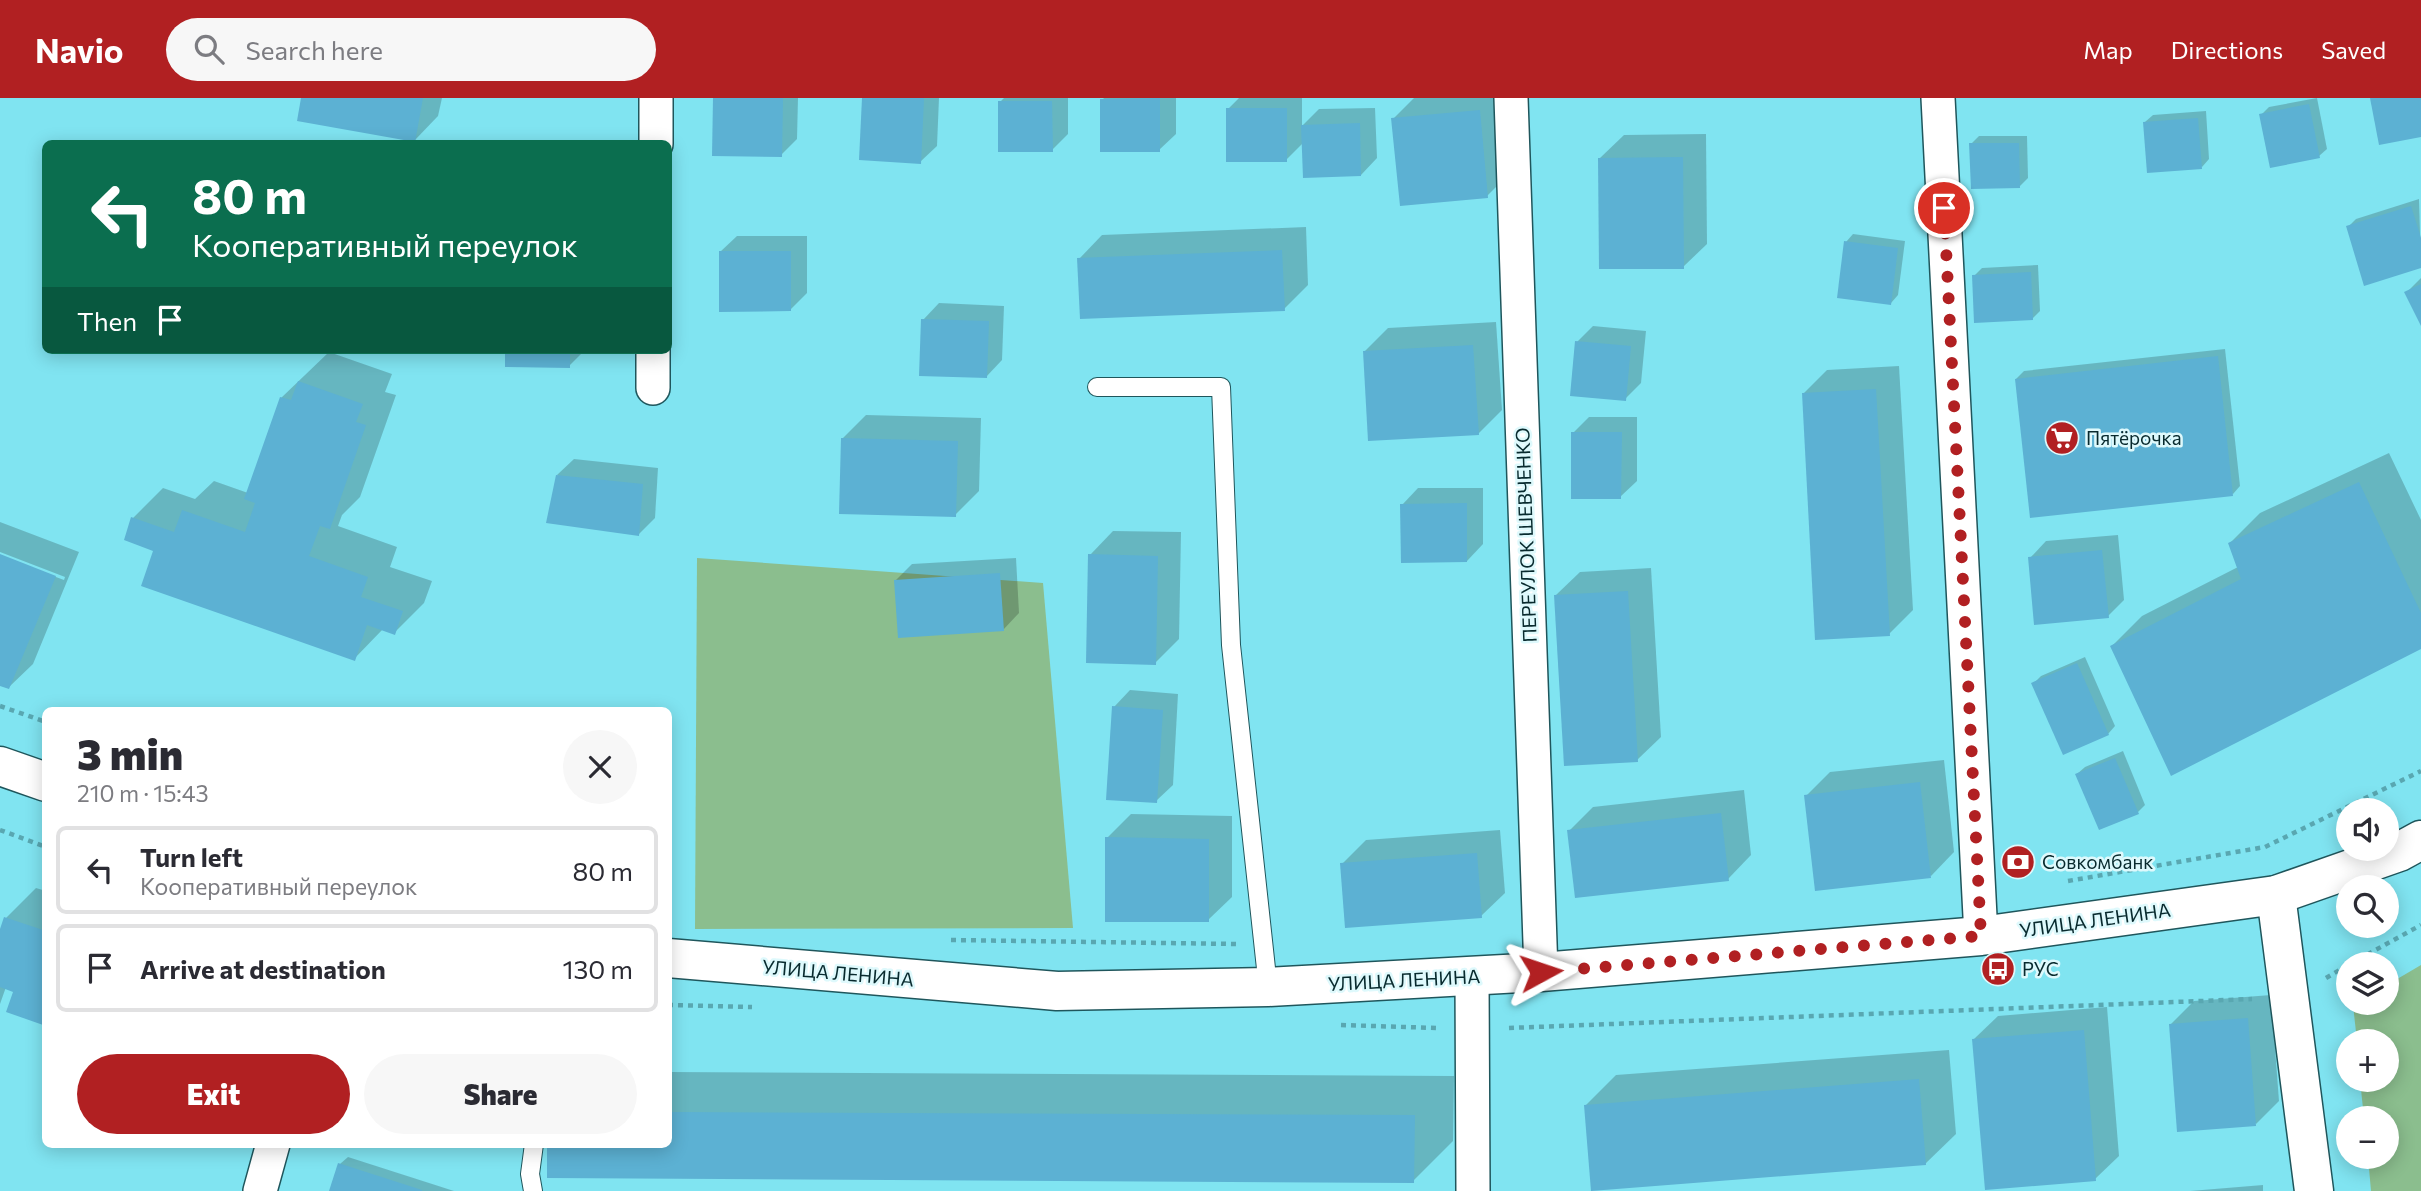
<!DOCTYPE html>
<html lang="en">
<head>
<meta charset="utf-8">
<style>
	:root { --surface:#fff; --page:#f7f7f7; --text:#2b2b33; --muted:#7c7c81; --line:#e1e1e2; --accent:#b12022 }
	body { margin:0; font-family:Commissioner,sans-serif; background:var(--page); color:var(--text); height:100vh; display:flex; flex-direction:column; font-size:26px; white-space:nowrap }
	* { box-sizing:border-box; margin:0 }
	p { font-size:23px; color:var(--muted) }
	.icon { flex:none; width:38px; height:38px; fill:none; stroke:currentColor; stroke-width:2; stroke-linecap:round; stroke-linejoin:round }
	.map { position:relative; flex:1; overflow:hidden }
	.panel { position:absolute; left:42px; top:609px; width:630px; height:441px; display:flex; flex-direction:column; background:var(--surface); border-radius:10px; box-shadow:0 4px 18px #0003 }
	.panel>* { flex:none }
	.top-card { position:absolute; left:42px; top:42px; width:630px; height:214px; border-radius:10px; box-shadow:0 4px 18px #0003; background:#0b6e4f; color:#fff; overflow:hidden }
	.fabs { position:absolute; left:2336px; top:700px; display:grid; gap:14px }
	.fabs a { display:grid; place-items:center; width:63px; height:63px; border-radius:50%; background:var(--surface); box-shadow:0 4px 18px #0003; font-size:35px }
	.pin { position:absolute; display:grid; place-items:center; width:60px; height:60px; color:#fff; margin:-30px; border:4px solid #fff; border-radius:50%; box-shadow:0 2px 7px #0007 }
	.me { position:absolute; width:77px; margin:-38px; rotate:85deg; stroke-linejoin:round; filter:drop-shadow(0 0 5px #0008) }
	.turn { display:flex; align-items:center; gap:24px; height:147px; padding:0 35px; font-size:32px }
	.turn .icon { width:91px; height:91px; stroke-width:2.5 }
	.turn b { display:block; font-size:49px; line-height:60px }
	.then { display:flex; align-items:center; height:66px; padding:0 35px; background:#0003; gap:14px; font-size:26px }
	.round { display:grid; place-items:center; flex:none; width:74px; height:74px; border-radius:37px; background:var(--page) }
	.headline { display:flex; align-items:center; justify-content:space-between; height:119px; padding:0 35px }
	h1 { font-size:42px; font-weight:800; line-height:52px }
	.action { display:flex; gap:14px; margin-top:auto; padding:14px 35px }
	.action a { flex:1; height:80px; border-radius:42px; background:var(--accent); color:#fff; font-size:28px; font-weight:800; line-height:80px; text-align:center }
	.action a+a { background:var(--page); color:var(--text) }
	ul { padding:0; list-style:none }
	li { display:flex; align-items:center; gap:21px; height:88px; margin:0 14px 10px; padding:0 21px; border:4px solid var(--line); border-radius:10px }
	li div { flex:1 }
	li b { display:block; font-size:26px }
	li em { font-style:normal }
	header { display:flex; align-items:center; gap:42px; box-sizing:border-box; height:98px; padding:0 35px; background:var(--accent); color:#fff }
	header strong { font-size:33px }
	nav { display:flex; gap:38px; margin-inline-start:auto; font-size:24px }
	.search { width:490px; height:63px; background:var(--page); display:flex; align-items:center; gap:18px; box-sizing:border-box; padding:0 24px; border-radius:38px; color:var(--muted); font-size:26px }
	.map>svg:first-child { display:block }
</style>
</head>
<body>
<header>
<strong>Navio</strong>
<div class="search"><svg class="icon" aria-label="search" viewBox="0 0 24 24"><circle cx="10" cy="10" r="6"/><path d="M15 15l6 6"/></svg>Search here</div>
<nav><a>Map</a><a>Directions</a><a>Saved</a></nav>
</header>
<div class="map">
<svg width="2421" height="1093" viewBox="0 0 2421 1093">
	<rect width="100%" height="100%" fill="#80e4f1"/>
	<g fill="#8bbe8e">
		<path d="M697,460L1043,485L1073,830L695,831Z"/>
		<path d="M2421,867V1093H2371L2368,1059H2387V1020H2364L2360,982H2387V943H2357L2353,907L2387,905V887Z"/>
	</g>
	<g fill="#0003">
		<path d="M303,0H442L438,18L415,42Z"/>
		<path d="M714,0H798L797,41L781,57Z"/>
		<path d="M864,0H939L937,48L920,64Z"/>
		<path d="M1004,0H1068V36L1052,52L1000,4Z"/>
		<path d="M1103,0H1176V36L1159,52Z"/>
		<path d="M1239,0H1302V28L1319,11L1375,10L1377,60L1361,77L1303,45L1286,62L1228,11Z"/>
		<path d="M1414,0H1504L1511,74L1487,98L1393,21Z"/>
		<path d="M2317,0L2327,51L2319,58L2261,17L2269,9Z"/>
		<path d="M2206,13L2209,61L2202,69L2145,24L2153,17Z"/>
		<path d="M1706,36L1707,146L1683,169L1600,60L1624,37Z"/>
		<path d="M1979,38H2027L2028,80L2020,88L1971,46Z"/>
		<path d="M2419,101L2421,168L2348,129L2356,121Z"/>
		<path d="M1306,129L1308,187L1284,211L1079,161L1102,137Z"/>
		<path d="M1853,136L1905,143L1898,197L1891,205L1846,144Z"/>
		<path d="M737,138H807V195L790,212L720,154Z"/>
		<path d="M2038,167L2040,213L2032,221L1974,178L1982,170Z"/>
		<path d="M2421,180V224L2406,195Z"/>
		<path d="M939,205L1004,208L1002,262L986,279L923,222Z"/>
		<path d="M1496,224L1502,312L1478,336L1364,254L1388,230Z"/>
		<path d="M1593,228L1646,233L1641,285L1625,301L1577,244Z"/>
		<path d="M2225,251L2240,388L2233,396L2016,281L2024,273Z"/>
		<path d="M506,252H585L569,268Z"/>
		<path d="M329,254L392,276L385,294L396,297L360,399L342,417L338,428L397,449L390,469L432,483L424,505L394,535L383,531L354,561L155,452L133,420L163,390L195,401L214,383L248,395L281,300Z"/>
		<path d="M1899,268L1913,512L1889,536L1803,296L1827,272Z"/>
		<path d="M866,317L981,320L979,393L955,417L842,341Z"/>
		<path d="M1589,319H1637V383L1620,399L1573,335Z"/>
		<path d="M2389,355L2421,422V549L2112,548L2142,518L2238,469L2230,445L2260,415Z"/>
		<path d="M574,361L658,370L655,420L639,436L557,377Z"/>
		<path d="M1418,390H1483V446L1467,463L1402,407Z"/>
		<path d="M0,424L79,454L33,566L9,589L0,586V458L64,482L65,479L0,454Z"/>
		<path d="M1113,433L1181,434L1179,541L1155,565L1090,457Z"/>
		<path d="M2118,437L2124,502L2108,518L2030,460L2046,443Z"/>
		<path d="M1016,460L1019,515L1003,532L896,482L912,466Z"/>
		<path d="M1651,470L1661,639L1637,662L1556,497L1580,474Z"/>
		<path d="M2085,559L2115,628L2108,636L2033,586L2041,578Z"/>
		<path d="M1130,592L1178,596L1173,687L1156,703L1114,609Z"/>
		<path d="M2123,653L2145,707L2138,714L2077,676L2085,669Z"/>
		<path d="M1944,662L1954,754L1931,778L1806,698L1830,674Z"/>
		<path d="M1744,692L1751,757L1728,781L1569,733L1593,709Z"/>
		<path d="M1131,716L1232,718V799L1208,822L1107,740Z"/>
		<path d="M1500,732L1505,795L1481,818L1342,766L1366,742Z"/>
		<path d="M36,790L46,793V926L15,893L6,889L0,906V837L6,820Z"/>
		<path d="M2271,897L2279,1003L2256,1026L2170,927L2194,903Z"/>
		<path d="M2107,909L2119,1058L2095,1081L1974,941L1998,918Z"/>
		<path d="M1949,952L1956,1036L1925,1066L1586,1007L1616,977Z"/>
		<path d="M668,974L1454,978L1453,1043L1413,1083L668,1046Z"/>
		<path d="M348,1059L454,1093H331L340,1066Z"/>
		<path d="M2263,1087V1093H2190Z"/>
	</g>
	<g fill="#5cb1d3">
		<path d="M301,0H423L415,44L297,23Z"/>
		<path d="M713,0H783L782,59L712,58Z"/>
		<path d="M862,0H924L921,66L859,62Z"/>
		<path d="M1160,0V54H1100V1Z"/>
		<path d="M2370,0H2421V39L2379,47Z"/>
		<path d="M998,3H1052L1053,54H998Z"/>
		<path d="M2309,6L2320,60L2270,70L2259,16Z"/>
		<rect x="1226" y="10" width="61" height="54"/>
		<path d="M1480,12L1488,100L1400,108L1391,20Z"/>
		<path d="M2198,20L2202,71L2147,75L2143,24Z"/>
		<path d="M1360,25L1361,78L1303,80L1301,27Z"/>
		<path d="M1969,45H2019L2020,90L1971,91Z"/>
		<path d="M1683,59L1684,171H1599L1598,60Z"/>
		<path d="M2411,108L2421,140V170L2364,188L2346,128Z"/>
		<path d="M1844,143L1898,150L1891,207L1837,200Z"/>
		<path d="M1282,152L1285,213L1080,221L1077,160Z"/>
		<path d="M719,153H791V213L719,214Z"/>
		<path d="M2031,174L2033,222L1974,225L1972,177Z"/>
		<path d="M2421,186V228L2404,194Z"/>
		<path d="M921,221L989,223L987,280L919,278Z"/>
		<path d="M1575,243L1631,248L1626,303L1570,298Z"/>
		<path d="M1473,247L1479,337L1368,343L1363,253Z"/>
		<path d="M505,252H570V270L505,269Z"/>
		<path d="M2218,258L2233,398L2030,420L2015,281Z"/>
		<path d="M298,283L363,306L356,324L366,327L330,431L320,428L309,458L368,479L361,499L403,513L395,537L367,527L355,563L141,488L153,453L124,442L131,419L174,434L182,412L245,434L255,405L244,401L280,299L291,302Z"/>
		<path d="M1876,291L1890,538L1815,542L1802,295Z"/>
		<path d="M1571,334H1622L1621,401H1571Z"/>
		<path d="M841,340L958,343L956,419L839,416Z"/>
		<path d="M556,377L643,386L639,438L546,425Z"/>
		<path d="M2359,384L2421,515V551L2171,678L2110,548L2241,481L2228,445Z"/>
		<path d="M1467,405V464L1401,465L1400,406Z"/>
		<path d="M2102,452L2109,520L2034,527L2028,459Z"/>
		<path d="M0,456L56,478L9,591L0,588Z"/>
		<path d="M1088,456L1158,458L1156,567L1086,565Z"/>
		<path d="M1000,475L1004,533L898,540L894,482Z"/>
		<path d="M1628,493L1638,664L1564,668L1554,497Z"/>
		<path d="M2077,565L2109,637L2063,657L2031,585Z"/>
		<path d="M1112,608L1163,612L1157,705L1106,702Z"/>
		<path d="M2115,660L2139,716L2099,732L2075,676Z"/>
		<path d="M1920,684L1931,780L1815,793L1804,697Z"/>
		<path d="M1721,715L1729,783L1575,800L1567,732Z"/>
		<path d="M1105,739L1209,741V824H1105Z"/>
		<path d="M1477,755L1482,820L1345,830L1340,765Z"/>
		<path d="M4,819L46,833V928L6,914L13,894L0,889V831Z"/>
		<path d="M2248,920L2256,1028L2177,1034L2169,926Z"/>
		<path d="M2084,932L2096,1083L1985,1092L1972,941Z"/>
		<path d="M1919,981L1926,1067L1591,1093L1584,1007Z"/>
		<path d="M668,1014L1415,1017L1414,1085L547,1080V1046H668Z"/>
		<path d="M338,1065L422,1092V1093H329Z"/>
	</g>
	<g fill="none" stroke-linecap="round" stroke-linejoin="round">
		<g stroke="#1f565c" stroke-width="20">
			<g id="service">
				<path d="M1097,289H1221L1231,547L1268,889"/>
				<path d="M533,1093L530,1076L534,1046"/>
			</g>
		</g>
		<g stroke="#1f565c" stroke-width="36">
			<g id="minor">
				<path d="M1511,0L1541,874"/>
				<path d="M1938,0L1981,838"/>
				<path d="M656,46V0"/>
				<path d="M653,290V252"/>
				<path d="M1472,878L1473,1093"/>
				<path d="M260,1093L273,1046"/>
			</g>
		</g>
		<g stroke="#1f565c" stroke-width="41">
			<path id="tertiary" d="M2276,797L2314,1093"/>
		</g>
		<g stroke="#1f565c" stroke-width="41">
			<g id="secondary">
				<path d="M0,668L46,684"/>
				<path d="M668,860L1057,893L1268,889L1541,874L1981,838L2276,797L2399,754L2421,742"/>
			</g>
		</g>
		<g stroke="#59a7b1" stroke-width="4.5" stroke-dasharray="5 5" stroke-linecap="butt">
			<path d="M0,608L46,624"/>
			<path d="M0,732L46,749"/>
			<path d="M2068,783L2265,749L2421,673"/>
			<path d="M951,842L1236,846"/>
			<path d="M2350,866L2421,827"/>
			<path d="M2326,880L2348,867"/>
			<path d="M668,907L752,909"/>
			<path d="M1341,927L1437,930"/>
			<path d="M1509,930L2252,901"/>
		</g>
		<use href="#service" stroke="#fff" stroke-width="18"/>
		<use href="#minor" stroke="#fff" stroke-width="33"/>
		<use href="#tertiary" stroke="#fff" stroke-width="38"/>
		<use href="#secondary" stroke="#fff" stroke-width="38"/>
	</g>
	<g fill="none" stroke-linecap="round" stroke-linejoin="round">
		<path stroke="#b12022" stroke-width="12" stroke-dasharray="0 21.6" d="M1541,874L1981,838L1944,110"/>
	</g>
	<defs>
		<g id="supermarket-disc" transform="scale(1.75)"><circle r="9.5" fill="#b12022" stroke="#def9fc"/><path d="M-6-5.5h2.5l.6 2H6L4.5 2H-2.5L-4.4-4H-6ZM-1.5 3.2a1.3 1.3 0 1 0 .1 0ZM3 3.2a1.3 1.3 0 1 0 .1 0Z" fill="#fff"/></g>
		<g id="bank-disc" transform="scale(1.75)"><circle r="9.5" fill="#b12022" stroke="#def9fc"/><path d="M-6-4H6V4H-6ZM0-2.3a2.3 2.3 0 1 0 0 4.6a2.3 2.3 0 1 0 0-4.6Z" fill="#fff"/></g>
		<g id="bus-disc" transform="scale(1.75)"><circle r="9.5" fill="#b12022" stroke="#def9fc"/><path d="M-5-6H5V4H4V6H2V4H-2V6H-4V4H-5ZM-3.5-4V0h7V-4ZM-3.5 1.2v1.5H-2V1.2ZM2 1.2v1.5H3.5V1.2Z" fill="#fff"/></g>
	</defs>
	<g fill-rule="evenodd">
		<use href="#supermarket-disc" x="2062" y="340"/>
		<use href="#bank-disc" x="2018" y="764"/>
		<use href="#bus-disc" x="1998" y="871"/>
	</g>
	<g text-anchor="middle" stroke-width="5" stroke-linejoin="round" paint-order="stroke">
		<g font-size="19" fill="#082a2e" stroke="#def9fc" text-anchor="start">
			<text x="2086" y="347">Пятёрочка</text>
			<text x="2042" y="771">Совкомбанк</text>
			<text x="2022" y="878">РУС</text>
		</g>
		<g font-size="19" fill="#082a2e" stroke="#def9fc">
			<text transform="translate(1526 437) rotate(-92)" y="7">ПЕРЕУЛОК ШЕВЧЕНКО</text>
			<text transform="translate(2095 822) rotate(-8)" y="7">УЛИЦА ЛЕНИНА</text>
			<text transform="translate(838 875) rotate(5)" y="7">УЛИЦА ЛЕНИНА</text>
			<text transform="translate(1404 882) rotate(-3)" y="7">УЛИЦА ЛЕНИНА</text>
		</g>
	</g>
</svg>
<div class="fabs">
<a><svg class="icon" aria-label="sound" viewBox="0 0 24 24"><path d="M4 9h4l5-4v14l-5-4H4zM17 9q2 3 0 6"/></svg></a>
<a><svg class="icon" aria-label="search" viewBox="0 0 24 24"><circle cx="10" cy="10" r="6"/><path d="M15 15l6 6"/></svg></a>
<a><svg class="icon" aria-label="layers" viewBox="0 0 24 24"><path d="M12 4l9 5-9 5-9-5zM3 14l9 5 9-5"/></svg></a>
<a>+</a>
<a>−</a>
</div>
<div class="pin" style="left:1944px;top:110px;background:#d93025"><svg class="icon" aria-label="arrive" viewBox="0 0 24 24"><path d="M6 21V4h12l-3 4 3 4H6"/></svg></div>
<svg class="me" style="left:1541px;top:874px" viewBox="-20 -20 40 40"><path d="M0-17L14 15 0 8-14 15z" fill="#b12022" stroke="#fff" stroke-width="4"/></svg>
<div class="top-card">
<div class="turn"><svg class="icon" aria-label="left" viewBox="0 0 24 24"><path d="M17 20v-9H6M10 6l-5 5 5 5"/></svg><div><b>80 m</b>Кооперативный переулок</div></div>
<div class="then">Then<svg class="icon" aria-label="arrive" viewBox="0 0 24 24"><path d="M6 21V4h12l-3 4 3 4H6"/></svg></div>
</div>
<section class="panel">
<div class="headline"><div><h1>3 min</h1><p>210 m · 15:43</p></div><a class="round"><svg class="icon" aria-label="close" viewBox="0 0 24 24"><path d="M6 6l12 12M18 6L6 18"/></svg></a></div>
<ul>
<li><svg class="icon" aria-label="left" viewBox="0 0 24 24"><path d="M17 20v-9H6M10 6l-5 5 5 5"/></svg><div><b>Turn left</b><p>Кооперативный переулок</p></div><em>80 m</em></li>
<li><svg class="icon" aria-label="arrive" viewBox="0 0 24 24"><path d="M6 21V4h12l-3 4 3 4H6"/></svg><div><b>Arrive at destination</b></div><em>130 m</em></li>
</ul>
<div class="action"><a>Exit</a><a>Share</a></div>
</section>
</div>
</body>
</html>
